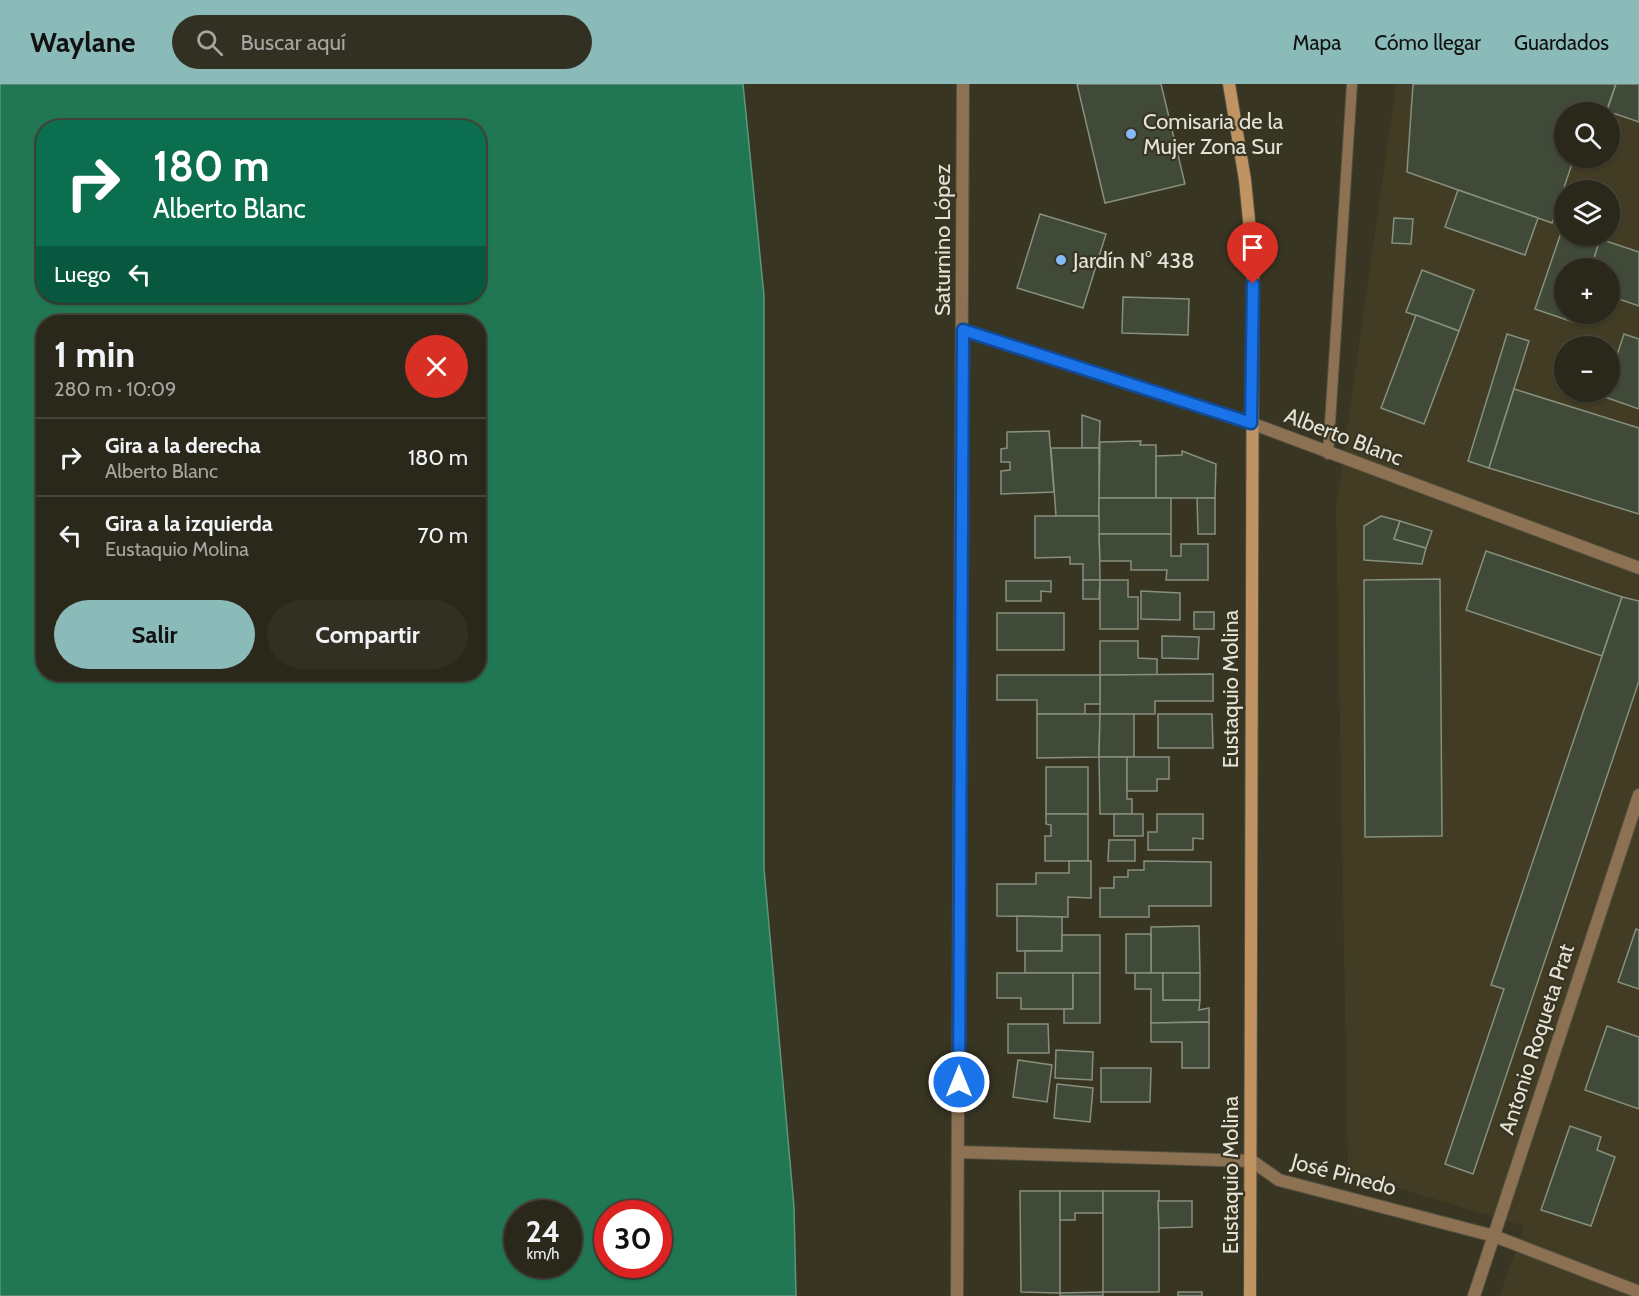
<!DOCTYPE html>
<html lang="es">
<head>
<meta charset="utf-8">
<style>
	:root { --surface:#2a281a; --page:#323023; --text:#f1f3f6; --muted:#a5a6a2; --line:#464439; --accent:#8bbbb9 }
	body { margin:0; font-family:Cabin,sans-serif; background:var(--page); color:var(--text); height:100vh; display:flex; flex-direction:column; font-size:22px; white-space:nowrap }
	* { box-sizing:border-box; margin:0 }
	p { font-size:20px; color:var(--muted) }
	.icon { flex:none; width:33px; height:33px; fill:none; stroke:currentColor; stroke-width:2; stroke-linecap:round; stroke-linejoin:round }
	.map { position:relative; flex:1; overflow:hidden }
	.drawer { position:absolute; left:36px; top:231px; width:450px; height:366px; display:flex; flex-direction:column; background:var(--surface); border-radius:24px; box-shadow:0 2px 4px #0004,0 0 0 2px var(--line) }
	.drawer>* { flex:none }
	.guide { position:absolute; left:36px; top:36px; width:450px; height:183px; border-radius:24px; box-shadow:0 2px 4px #0004,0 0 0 2px var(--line); background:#0b6e4f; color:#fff; overflow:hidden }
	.tools { position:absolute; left:1554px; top:18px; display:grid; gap:12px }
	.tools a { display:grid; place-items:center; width:66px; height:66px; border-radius:50%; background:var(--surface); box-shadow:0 2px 4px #0004,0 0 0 2px var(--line); font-size:30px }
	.speed { position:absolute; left:504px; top:1116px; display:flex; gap:12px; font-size:30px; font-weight:700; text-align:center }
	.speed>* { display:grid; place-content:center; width:78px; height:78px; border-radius:50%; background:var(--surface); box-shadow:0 2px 4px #0004,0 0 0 2px var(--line); line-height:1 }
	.speed small { font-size:15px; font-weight:400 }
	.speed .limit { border:9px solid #d22; background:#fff; color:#111 }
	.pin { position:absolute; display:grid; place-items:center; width:51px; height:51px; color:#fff; margin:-62px -26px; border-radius:50% 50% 50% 0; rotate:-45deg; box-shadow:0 0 6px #0007 }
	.pin .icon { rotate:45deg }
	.me { position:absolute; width:66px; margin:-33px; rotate:0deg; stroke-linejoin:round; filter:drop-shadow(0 0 4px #0008) }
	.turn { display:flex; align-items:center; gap:21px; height:126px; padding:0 18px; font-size:27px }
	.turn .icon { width:78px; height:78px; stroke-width:2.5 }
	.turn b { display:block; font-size:42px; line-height:51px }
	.then { display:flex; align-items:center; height:57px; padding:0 18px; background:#0003; gap:12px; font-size:22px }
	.round { display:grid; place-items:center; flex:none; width:63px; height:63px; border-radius:32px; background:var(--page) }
	.overview { display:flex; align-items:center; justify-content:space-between; height:102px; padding:0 18px }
	h1 { font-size:36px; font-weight:700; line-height:45px }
	.primary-button { display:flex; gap:12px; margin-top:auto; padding:12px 18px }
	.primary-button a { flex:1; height:69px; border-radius:36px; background:var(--accent); color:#111; font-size:24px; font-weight:700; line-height:69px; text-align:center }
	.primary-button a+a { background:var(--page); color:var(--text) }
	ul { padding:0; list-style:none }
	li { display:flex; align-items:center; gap:18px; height:78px; padding:0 18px; border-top:2px solid var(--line) }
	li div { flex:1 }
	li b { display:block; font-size:22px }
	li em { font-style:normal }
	header { display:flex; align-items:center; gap:36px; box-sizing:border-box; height:84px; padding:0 30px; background:var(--accent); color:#111 }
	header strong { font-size:28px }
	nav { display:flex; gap:33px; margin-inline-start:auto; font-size:21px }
	.search { width:420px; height:54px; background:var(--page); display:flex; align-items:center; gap:15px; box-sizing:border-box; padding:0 21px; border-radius:33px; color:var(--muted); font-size:22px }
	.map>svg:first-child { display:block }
</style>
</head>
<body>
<header>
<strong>Waylane</strong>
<div class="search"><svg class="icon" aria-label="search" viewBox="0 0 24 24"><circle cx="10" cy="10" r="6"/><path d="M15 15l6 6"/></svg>Buscar aquí</div>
<nav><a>Mapa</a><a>Cómo llegar</a><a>Guardados</a></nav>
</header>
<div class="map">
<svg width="1639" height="1212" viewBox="0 0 1639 1212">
	<rect width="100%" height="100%" fill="#383523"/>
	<path fill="#413c23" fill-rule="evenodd" d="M1396,0H1639V1212H1500L1524,1142L1348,1089L1336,424ZM1564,28H1610V74H1564ZM1564,106H1610V152H1564ZM1564,184H1610V230H1564ZM1564,262H1610V308H1564Z"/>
	<path fill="#217753" stroke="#5c977b" stroke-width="1.5" fill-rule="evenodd" d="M0,0H743L764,212V785L794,1123L796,1212H0ZM44,44H478V212H44ZM44,238H478V590H44ZM518,1130H568V1180H518ZM608,1130H658V1180H608Z"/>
	<g fill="#414a39" stroke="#86907d" stroke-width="1.5">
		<path d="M1077,0H1161L1185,100L1105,119Z"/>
		<path d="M1413,0H1616L1606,28H1564V74H1574L1552,139L1407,88Z"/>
		<path d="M1616,0H1639V38L1607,27Z"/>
		<path d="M1458,106L1538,134L1525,171L1445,143Z"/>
		<path d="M1040,130L1106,150L1083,224L1017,204Z"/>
		<path d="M1394,134L1413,135L1411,160L1392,159Z"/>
		<path d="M1563,143H1564V152H1589L1600,155L1591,184H1564V230H1576L1573,238L1535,225Z"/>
		<path d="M1600,155L1639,168V222L1610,212V184H1591Z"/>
		<path d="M1422,186L1474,206L1459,247L1406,228Z"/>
		<path d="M1123,213L1189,215L1188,251L1122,249Z"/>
		<path d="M1416,231L1459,247L1424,340L1381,324Z"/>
		<path d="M1507,250L1529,257L1489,384L1468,377Z"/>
		<path d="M1624,250L1639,255V325L1602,312L1604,308H1610V292Z"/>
		<path d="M1514,305L1639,344V430L1489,384Z"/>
		<path d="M1082,331L1100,337L1099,364H1082Z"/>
		<path d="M1049,347L1054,408L1001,410V387L1010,386V378H1001V365L1007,364V348Z"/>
		<path d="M1141,357L1140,361H1156V414H1099L1100,358Z"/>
		<path d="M1051,364H1099V432H1056Z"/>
		<path d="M1182,367L1216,380L1215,414H1156V372L1182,371Z"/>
		<rect x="1099" y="414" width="72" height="36"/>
		<path d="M1197,414H1215V450H1198Z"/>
		<path d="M1035,432H1099L1100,496H1083V480H1070V473L1035,474Z"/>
		<path d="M1381,432L1400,437L1394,455L1426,464L1422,480L1364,476V442Z"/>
		<path d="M1400,437L1432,447L1426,464L1394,455Z"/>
		<path d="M1099,450H1171V472H1181V460H1208V496H1166L1167,486H1131V477H1100Z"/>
		<path d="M1486,467L1622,513L1602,572L1466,526Z"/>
		<path d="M1440,495L1442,752L1365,753L1364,496Z"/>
		<path d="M1083,496H1100L1099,515H1083Z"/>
		<path d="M1100,496H1128V513H1138V545H1100Z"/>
		<path d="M1006,497H1051V508L1041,507V517H1006Z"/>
		<path d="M1141,507L1180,509V536L1141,535Z"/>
		<path d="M1622,513L1639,517V597L1473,1090L1445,1080L1504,905L1491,901Z"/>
		<rect x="1194" y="528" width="20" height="17"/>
		<rect x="997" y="529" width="67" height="37"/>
		<path d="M1162,552L1199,553L1198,575L1162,574Z"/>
		<path d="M1100,557H1138V574L1157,575V591H1100Z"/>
		<path d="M1213,590V617H1155V630H1100V591Z"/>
		<path d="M997,591H1100V620H1085V630H1037V616H997Z"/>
		<path d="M1037,630H1100L1099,673L1037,674Z"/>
		<path d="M1100,630H1134V673H1099Z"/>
		<path d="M1158,630H1212L1213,664H1158Z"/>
		<path d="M1099,673H1127V715H1132V730H1100Z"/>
		<path d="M1127,673H1169V695H1157V707H1127Z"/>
		<rect x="1046" y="683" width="42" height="47"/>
		<path d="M1046,730H1088V777H1045V752H1051V741L1046,740Z"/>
		<rect x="1114" y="730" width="29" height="22"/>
		<path d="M1157,730H1203V755L1193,754V766H1148V748H1157Z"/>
		<path d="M1109,756H1135V777H1108Z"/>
		<path d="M1069,777H1091V814L1068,813V833L997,832V800H1036V789H1069Z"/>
		<path d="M1144,777L1211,778V822H1149V833H1100V804H1114V793H1128V786H1144Z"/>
		<path d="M1017,832L1062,833V867H1017Z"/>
		<path d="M1199,842L1200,889H1151V843Z"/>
		<path d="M1636,845L1639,846V905L1618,898Z"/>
		<rect x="1126" y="850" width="25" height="39"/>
		<path d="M1062,851H1100V889H1025V867H1062Z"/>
		<path d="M997,889H1073V925H1021V914H997Z"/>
		<path d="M1073,889H1100V939H1064V925H1073Z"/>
		<path d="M1135,889H1163V916H1200L1199,926L1209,924V938L1151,939V905H1135Z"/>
		<rect x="1163" y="889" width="37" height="27"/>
		<path d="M1209,938V984H1182V958H1151V939Z"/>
		<path d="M1008,940H1048L1049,969H1008Z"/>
		<path d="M1607,942L1639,953V1025L1585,1006Z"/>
		<path d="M1056,966L1093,968L1092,996L1055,994Z"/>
		<path d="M1018,976L1052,981L1047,1018L1013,1013Z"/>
		<path d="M1101,984H1151L1150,1018H1101Z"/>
		<path d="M1057,1000L1093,1004L1090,1038L1054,1034Z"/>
		<path d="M1570,1042L1601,1053L1597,1066L1615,1073L1591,1142L1541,1126Z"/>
		<path d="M1020,1107H1060V1209L1021,1208Z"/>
		<path d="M1060,1107H1103V1129H1075V1136H1060Z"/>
		<rect x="1103" y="1107" width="56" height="101"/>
		<path d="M1158,1117H1192V1143L1159,1144Z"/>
		<path d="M1103,1208V1212H1060V1209Z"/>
		<rect x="1178" y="1208" width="24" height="4"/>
	</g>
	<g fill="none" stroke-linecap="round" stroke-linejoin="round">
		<g stroke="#545140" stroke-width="12">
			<path id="lane" d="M1328,370L1352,0"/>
		</g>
		<g stroke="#545140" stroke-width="14">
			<g id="street">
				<path d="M963,246L1251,339L1639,484"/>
				<path d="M958,1068L1252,1077L1279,1096L1494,1152L1639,1208"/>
				<path d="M957,1212L963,0"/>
				<path d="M1474,1212L1639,711"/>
			</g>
		</g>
		<g stroke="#545140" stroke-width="14">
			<path id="secondary" d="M1229,0L1245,96L1253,177L1250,1212"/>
		</g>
		<use href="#lane" stroke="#8d7153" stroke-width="10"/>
		<use href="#street" stroke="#8d7153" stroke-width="12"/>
		<use href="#secondary" stroke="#bf9362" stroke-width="12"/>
	</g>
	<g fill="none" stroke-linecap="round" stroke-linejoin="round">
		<g stroke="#114b97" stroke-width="15">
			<path id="route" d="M959,998L963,246L1251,339L1253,200"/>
		</g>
		<use href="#route" stroke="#1a73e8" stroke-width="10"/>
	</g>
	<g fill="#86bbfb" stroke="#383523" stroke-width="2">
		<circle cx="1131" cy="50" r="6"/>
		<circle cx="1061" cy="176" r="6"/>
	</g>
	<g text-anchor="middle" stroke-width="4.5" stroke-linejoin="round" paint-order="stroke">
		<g font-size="22" fill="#e5e3d8" stroke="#383523" text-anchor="start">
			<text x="1143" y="45">Comisaria de la<tspan x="1143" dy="25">Mujer Zona Sur</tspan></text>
			<text x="1073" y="184">Jardín N° 438</text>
		</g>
		<g font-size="22" fill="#e5e3d8" stroke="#383523">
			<text transform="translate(942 156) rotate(-90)" y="8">Saturnino López</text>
			<text transform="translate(1344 352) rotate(21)" y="8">Alberto Blanc</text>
			<text transform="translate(1230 605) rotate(-90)" y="8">Eustaquio Molina</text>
			<text transform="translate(1536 955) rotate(-72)" y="8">Antonio Roqueta Prat</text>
			<text transform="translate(1344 1090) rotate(15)" y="8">José Pinedo</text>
			<text transform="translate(1230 1091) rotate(-90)" y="8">Eustaquio Molina</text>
		</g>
	</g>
</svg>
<div class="tools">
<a><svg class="icon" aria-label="search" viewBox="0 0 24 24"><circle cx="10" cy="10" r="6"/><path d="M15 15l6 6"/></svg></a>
<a><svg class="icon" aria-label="layers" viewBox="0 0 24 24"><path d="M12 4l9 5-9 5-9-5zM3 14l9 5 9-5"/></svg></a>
<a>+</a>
<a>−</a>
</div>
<div class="speed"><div>24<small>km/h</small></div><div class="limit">30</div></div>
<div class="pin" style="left:1253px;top:200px;background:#d93025"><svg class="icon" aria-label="arrive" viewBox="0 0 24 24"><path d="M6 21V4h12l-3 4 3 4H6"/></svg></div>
<svg class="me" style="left:959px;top:998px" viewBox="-20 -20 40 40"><circle r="17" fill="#1a73e8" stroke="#fff" stroke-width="3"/><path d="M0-11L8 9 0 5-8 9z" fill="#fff"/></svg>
<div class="guide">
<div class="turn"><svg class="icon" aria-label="right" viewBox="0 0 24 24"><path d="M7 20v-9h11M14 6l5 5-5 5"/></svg><div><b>180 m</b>Alberto Blanc</div></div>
<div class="then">Luego<svg class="icon" aria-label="left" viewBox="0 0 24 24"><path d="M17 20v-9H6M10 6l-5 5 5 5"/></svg></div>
</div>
<section class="drawer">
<div class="overview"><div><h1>1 min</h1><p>280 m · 10:09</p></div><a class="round" style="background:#d93025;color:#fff"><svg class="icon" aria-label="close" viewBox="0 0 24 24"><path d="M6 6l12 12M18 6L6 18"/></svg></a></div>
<ul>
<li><svg class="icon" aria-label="right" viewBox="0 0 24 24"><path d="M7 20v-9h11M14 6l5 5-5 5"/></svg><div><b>Gira a la derecha</b><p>Alberto Blanc</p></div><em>180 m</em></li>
<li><svg class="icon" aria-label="left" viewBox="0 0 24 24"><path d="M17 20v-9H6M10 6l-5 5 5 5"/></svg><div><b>Gira a la izquierda</b><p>Eustaquio Molina</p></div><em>70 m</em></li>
</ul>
<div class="primary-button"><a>Salir</a><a>Compartir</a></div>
</section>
</div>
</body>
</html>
